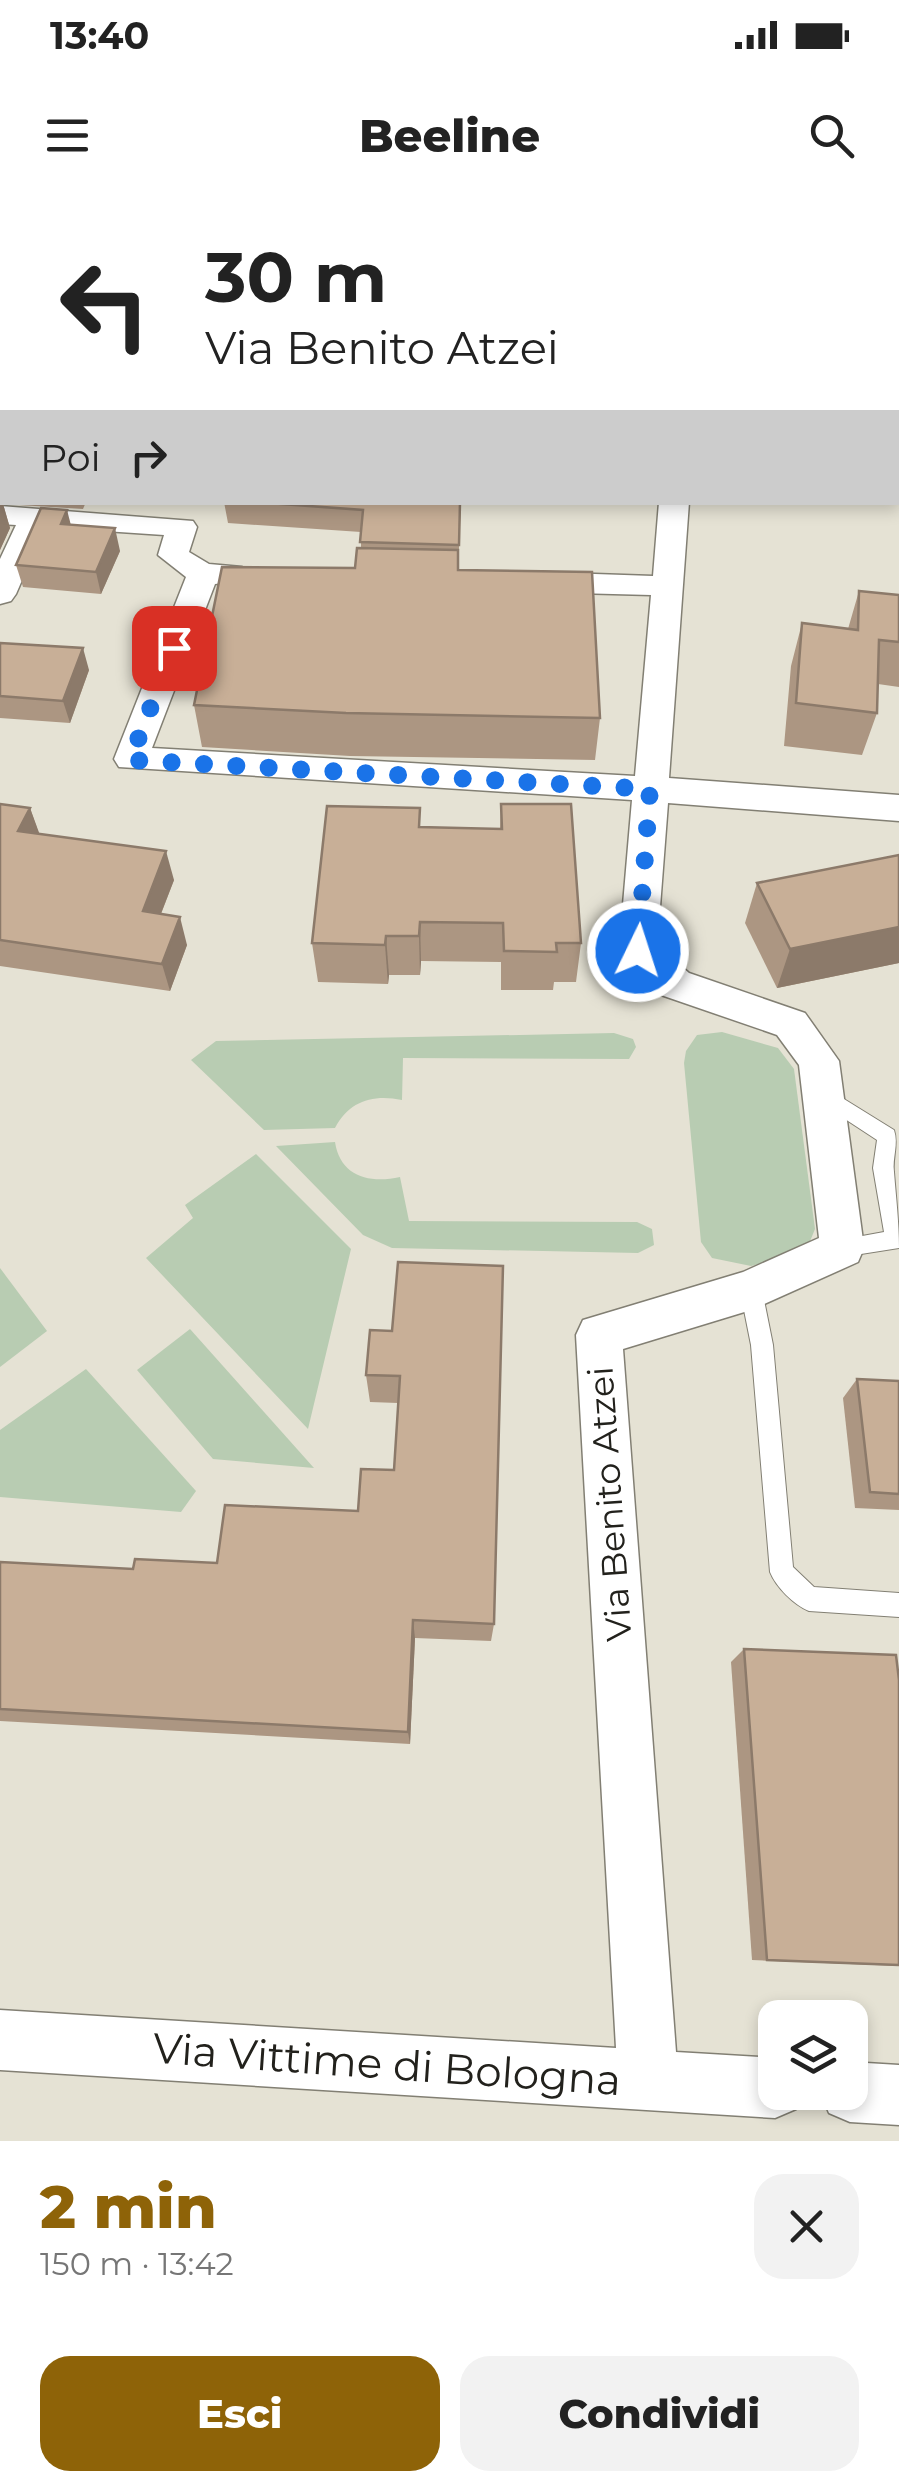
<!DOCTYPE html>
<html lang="it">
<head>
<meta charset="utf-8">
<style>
	:root { --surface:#fff; --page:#f2f2f2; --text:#222; --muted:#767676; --accent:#8e6308 }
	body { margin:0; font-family:Montserrat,sans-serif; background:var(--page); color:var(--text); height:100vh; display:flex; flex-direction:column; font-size:38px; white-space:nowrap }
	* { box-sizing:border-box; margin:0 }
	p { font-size:32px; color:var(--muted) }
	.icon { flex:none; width:55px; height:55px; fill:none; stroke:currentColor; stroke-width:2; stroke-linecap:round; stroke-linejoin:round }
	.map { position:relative; height:1941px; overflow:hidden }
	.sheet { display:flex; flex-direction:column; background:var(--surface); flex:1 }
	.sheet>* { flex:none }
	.top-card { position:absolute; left:0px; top:0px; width:900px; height:305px; box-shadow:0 5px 15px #0003; background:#fff; color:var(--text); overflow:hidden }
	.tools { position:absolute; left:758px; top:1800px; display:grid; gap:20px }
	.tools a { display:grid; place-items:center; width:110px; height:110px; border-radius:20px; background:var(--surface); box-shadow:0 5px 15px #0003; font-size:50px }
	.pin { position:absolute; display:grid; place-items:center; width:85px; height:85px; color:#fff; margin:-42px; border-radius:20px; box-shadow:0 5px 15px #0006 }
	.me { position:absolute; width:110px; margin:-55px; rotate:4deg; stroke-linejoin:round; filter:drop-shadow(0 0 8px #0008) }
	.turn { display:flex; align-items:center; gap:35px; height:210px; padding:0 40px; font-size:45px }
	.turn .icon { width:130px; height:130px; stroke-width:2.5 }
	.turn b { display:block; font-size:70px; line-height:85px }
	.then { display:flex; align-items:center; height:95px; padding:0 40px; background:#0003; gap:20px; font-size:38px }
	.round { display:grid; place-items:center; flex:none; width:105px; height:105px; border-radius:30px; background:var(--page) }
	.head { display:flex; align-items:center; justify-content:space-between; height:170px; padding:0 40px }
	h1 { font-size:60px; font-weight:800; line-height:75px; color:var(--accent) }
	.action { display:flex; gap:20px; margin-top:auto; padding:20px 40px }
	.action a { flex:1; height:115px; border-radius:30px; background:var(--accent); color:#fff; font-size:40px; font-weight:800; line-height:115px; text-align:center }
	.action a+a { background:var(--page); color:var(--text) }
	.status { display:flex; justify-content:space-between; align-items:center; height:70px; padding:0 50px; background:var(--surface); direction:ltr }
	.status svg { height:28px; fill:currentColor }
	header { display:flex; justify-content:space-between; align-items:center; height:130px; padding:0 40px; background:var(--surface); font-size:45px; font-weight:800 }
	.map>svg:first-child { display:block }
</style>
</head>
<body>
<div class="status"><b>13:40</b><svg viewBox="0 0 49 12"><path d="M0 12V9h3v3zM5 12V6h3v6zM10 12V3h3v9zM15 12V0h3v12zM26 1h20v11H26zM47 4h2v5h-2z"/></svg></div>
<header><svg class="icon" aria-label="menu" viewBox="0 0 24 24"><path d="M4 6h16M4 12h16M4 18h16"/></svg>Beeline<svg class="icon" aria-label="search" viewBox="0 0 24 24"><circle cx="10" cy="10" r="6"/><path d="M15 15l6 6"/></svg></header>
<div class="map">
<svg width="899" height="1941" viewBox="0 0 899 1941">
	<rect width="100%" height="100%" fill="#e5e2d4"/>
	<g fill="#b8ccb2">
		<path d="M722,832L778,848L794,869L815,1029L806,1051L751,1066L712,1058L701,1042L684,863L686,851L697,835Z"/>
		<path d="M614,833L633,839L636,847L629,859L403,858L402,900C373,894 349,901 335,928L264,930L191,860L216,841Z"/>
		<path d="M335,942C340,976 369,984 400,977L409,1021L637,1022L652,1029L654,1045L638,1053L392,1048L363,1035L276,946Z"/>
		<path d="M256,954L351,1049L308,1229L146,1058L193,1018L185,1005Z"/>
		<path d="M0,1068L47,1131L0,1167Z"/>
		<path d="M190,1129L314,1268L213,1259L137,1170Z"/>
		<path d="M86,1169L196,1291L181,1312L0,1297V1230Z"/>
	</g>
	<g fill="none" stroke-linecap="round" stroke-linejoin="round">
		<g stroke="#827f73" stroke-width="2">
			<g id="lane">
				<path d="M823,886L894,930C899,944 892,958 894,972C896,998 899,1022 899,1048L842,1057L835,1055L832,1048L835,1041L884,1032L873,968L877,940L816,900L813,894L816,888Z"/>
				<path d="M751,1080L758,1083L762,1090L773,1145L793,1367L814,1387L899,1393V1417L809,1411C794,1405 776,1387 770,1372L751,1145L740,1090L744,1083Z"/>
			</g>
		</g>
		<g stroke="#827f73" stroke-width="3">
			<g id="street">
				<path d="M687,0H711V2H688Z"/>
				<path d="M899,249V267H898V250Z"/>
				<path d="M659,302H689L669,578L899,595V621L668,603L657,746L689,773L805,813L839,861L864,1048L858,1062L751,1110L623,1149L676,1852L775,1858V1892H803L796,1909L775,1918L0,1870V1810L616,1848L576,1135L583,1120L743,1072L819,1038L799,865L777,835L661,795L624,761L619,751L632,600L119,567L114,559L186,377L158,355L164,335L45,327L16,394L11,401L0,404V359L16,325L0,324V306L193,321L197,327L189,352L209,364L242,367L246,374L242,381L215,384L152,548L635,576L651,395L537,392L526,389L522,382L526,375L537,372L653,376Z"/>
				<path d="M850,1862L899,1865V1925L850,1922L829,1913L820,1892H850Z"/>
			</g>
		</g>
		<path stroke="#949187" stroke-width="4" stroke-dasharray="6 2.5" stroke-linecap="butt" d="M824,0L839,2"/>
		<use href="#lane" fill="#fff" fill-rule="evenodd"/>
		<use href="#street" fill="#fff" fill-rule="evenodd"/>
	</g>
	<g fill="#ac9682">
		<path d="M0,0H26L23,2H2V9H0Z"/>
		<rect x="433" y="0" width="237" height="2"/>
		<path d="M0,230L2,231V302H86L83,309L3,304L10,328L0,350Z"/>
		<path d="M224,302H461L458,370L600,518L595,560L350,556L202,547L194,505L355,368L361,348V332L228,323Z"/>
		<path d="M71,324L120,351L101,394L23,387L16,365Z"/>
		<path d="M859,391L899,395V487L878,484L877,513L862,555L784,546L791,466L802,423L848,429Z"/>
		<path d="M0,443L89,470L70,523L0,518Z"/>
		<path d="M0,604L30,608L39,634L174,680L161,714L187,745L170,791L0,766Z"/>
		<path d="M501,604L581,743L576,782H554L553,790H501V762L421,761L420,775H389L388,784L318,782L312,743L420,627L500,629Z"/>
		<path d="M899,655V763L777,788L745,723L757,683Z"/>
		<path d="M392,1131L494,1424L491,1441L415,1438L410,1544L0,1521V1362L133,1369L217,1363L358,1311L394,1270L398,1203L370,1202L366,1175Z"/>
		<path d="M857,1179L899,1181V1310L855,1308L843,1198Z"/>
		<path d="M744,1449L899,1766L752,1760L731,1462Z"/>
	</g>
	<g fill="#8c7a6a">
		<path d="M10,0H26L23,2H10Z"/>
		<path d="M166,0H192L189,2H163Z"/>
		<path d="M899,173V201L898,202V174Z"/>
		<path d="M1,297L10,328L0,350V299Z"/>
		<path d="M67,310L73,333L61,324Z"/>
		<path d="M115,328L120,351L101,394L96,372Z"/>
		<path d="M83,448L89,470L70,523L63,501Z"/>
		<path d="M30,608L41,638L18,631Z"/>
		<path d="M166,651L174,680L151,739L143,711Z"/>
		<path d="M180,717L187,745L170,791L162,764Z"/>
		<path d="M420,722L421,761L420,775L419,736Z"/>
		<path d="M899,727V763L777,788L790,749Z"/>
		<path d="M386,736L389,775L388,784L385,745Z"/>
		<path d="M413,1420L415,1438L410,1544L408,1532Z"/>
	</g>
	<g fill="#c8af97" stroke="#8c7a6a" stroke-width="2.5">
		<path d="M119,0H166L163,2H132Z"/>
		<path d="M541,0H670L669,2H541Z"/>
		<path d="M899,30V173L898,174V31Z"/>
		<path d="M0,230L2,231V273H0Z"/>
		<path d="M253,302H460L459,345L360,342L363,310Z"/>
		<path d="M41,308L67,310L61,324L115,328L96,372L16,365Z"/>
		<path d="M357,348L458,350V370L592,372L600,518L346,513L194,505L222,367L355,368Z"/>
		<path d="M859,391L899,395V442L879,440L877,513L796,503L802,423L858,430Z"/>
		<path d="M0,443L83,448L63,501L0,496Z"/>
		<path d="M0,604L30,608L18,631L166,651L143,711L180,717L162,764L0,740Z"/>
		<path d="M501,604H571L581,743H556L557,752L504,751L503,723L420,722L419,736H386L385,745L312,743L327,606L420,608L419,627L502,629Z"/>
		<path d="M899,655V727L790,749L757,683Z"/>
		<path d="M398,1062L503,1066L494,1424L413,1420L408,1532L0,1509V1362L133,1369L135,1359L217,1363L225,1305L358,1311L361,1269L394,1270L400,1176L366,1175L370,1130L392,1131Z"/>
		<path d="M857,1179L899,1181V1294L870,1292Z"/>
		<path d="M744,1449L896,1455L899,1480V1765L767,1760Z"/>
	</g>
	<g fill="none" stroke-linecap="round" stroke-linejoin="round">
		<path stroke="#1a73e8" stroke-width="18" stroke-dasharray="0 32.4" d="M174,448L130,560L650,589L638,751"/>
	</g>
	<g text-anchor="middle" stroke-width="9" stroke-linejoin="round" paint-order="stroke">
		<g font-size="35" fill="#22211c" stroke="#fff">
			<text transform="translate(610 1304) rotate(-94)" y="12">Via Benito Atzei</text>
		</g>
		<g font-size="42" fill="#22211c" stroke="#fff">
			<text transform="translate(387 1864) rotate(4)" y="15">Via Vittime di Bologna</text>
		</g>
	</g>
</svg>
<div class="tools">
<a><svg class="icon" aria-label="layers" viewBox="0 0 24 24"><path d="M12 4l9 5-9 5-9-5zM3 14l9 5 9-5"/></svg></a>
</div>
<div class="pin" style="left:174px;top:448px;background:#d93025"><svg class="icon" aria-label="arrive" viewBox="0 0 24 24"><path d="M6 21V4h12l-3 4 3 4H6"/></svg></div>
<svg class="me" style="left:638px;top:751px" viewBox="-20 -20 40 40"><circle r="17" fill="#1a73e8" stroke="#fff" stroke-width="3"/><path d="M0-11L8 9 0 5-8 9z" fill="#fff"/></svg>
<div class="top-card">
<div class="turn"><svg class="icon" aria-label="left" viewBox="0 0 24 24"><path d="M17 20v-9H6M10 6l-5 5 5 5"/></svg><div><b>30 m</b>Via Benito Atzei</div></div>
<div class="then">Poi<svg class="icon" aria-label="right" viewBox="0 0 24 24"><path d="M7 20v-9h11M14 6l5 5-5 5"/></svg></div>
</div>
</div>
<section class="sheet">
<div class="head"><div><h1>2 min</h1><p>150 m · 13:42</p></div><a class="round"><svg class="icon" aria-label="close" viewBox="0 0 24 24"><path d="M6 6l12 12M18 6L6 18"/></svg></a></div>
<div class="action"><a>Esci</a><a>Condividi</a></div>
</section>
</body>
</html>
